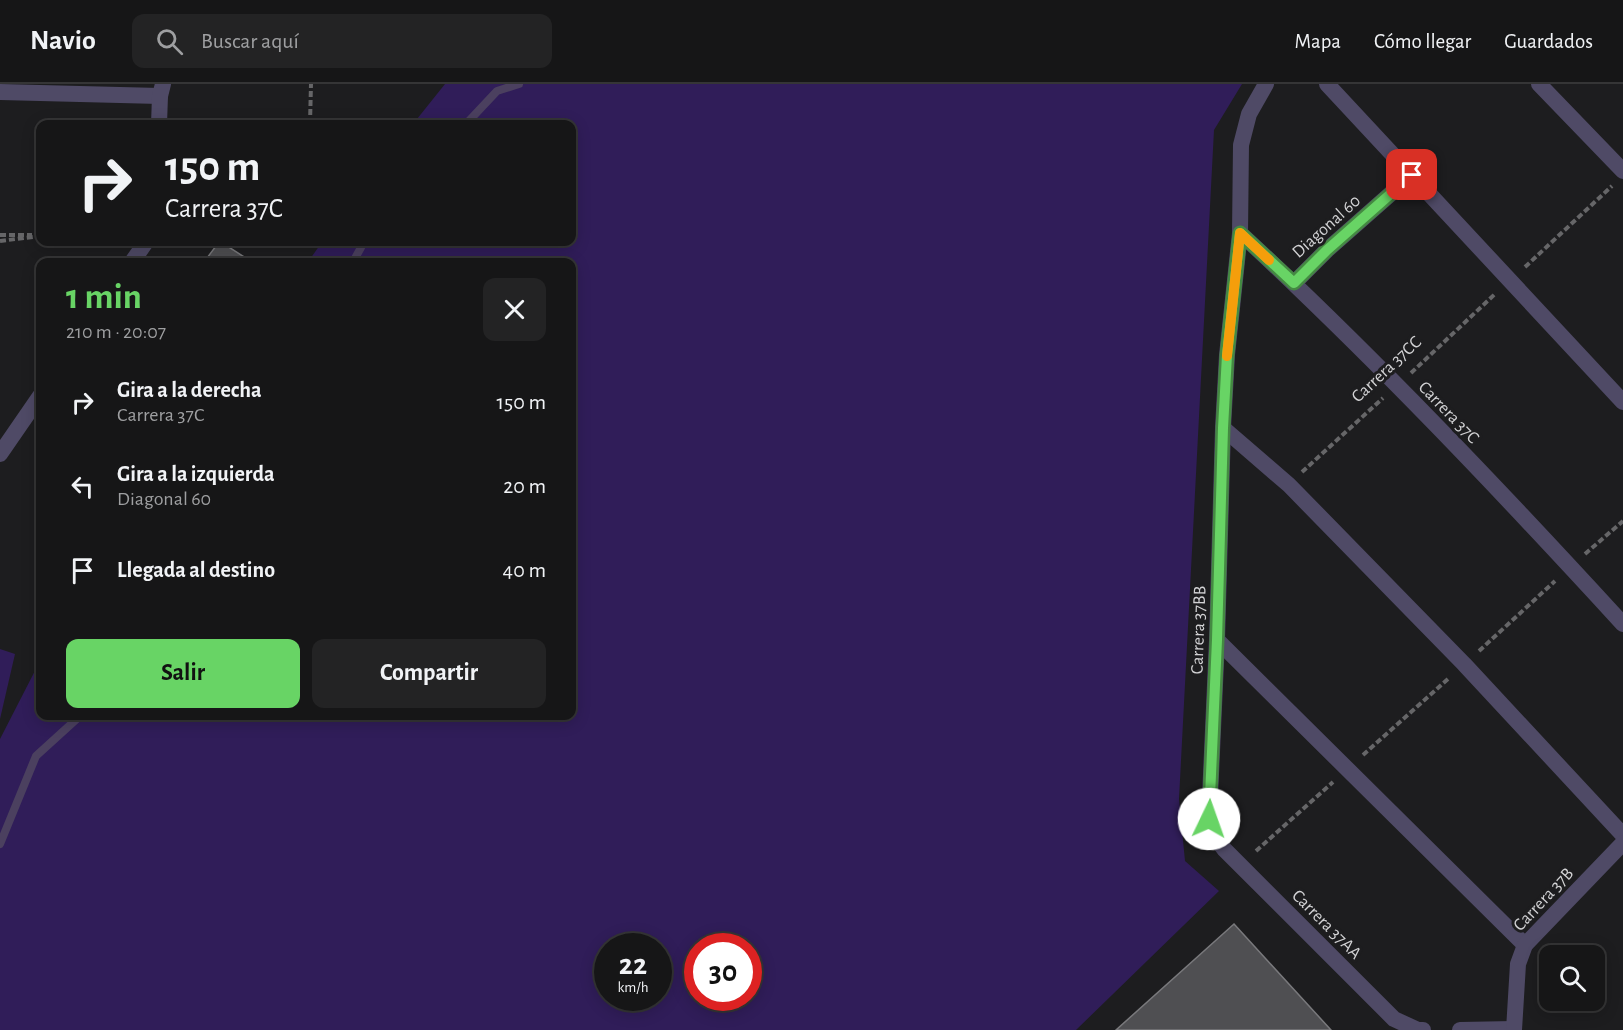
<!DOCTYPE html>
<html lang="es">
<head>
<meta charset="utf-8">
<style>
	:root { --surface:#161617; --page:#232324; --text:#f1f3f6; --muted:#9e9fa1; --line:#353536; --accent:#68d465 }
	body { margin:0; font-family:"Alegreya Sans",sans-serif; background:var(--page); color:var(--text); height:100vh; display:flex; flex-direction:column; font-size:22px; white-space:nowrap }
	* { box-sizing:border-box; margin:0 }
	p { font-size:20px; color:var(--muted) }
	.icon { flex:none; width:33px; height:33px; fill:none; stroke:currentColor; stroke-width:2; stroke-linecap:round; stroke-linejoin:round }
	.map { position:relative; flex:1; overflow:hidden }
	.sheet { position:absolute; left:36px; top:174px; width:540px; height:462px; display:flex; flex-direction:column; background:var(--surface); border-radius:12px; box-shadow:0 3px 15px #0003,0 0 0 2px var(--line) }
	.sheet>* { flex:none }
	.hud { position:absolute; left:36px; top:36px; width:540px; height:126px; border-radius:12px; box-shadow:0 3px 15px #0003,0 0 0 2px var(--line); background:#161617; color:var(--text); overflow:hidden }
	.fabs { position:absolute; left:1539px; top:861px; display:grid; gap:12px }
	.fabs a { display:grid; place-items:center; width:66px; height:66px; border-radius:12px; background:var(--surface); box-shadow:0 3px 15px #0003,0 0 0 2px var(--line); font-size:30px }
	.speed { position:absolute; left:594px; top:849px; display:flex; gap:12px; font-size:30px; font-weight:700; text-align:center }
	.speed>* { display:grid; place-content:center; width:78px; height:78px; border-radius:50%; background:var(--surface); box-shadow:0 3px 15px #0003,0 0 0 2px var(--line); line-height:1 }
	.speed small { font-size:15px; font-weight:400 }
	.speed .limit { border:9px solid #d22; background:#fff; color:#111 }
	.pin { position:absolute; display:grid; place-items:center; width:51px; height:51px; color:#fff; margin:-26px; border-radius:12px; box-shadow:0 3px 9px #0006 }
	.me { position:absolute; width:66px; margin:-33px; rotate:3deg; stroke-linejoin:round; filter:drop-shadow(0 0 4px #0008) }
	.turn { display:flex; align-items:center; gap:21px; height:126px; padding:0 30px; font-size:27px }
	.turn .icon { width:78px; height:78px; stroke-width:2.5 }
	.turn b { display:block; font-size:42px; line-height:51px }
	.round { display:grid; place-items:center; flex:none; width:63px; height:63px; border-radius:12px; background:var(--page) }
	.overview { display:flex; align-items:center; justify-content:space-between; height:102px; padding:0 30px }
	h1 { font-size:36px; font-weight:700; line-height:45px; color:var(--accent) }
	.action { display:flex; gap:12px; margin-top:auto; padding:12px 30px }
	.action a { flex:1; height:69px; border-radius:12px; background:var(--accent); color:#111; font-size:24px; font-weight:700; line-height:69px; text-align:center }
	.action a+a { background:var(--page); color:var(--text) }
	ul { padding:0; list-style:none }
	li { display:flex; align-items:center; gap:18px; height:84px; padding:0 30px }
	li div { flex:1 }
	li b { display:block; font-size:22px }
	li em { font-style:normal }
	header { display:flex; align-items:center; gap:36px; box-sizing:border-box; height:84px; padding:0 30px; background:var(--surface); border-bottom:2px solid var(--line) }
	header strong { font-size:28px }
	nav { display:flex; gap:33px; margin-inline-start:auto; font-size:21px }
	.search { width:420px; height:54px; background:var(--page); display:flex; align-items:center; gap:15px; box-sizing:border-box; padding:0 21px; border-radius:12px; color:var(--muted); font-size:22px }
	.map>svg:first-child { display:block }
</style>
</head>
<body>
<header>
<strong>Navio</strong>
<div class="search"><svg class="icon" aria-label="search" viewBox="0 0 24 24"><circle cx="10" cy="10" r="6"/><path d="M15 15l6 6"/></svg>Buscar aquí</div>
<nav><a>Mapa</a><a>Cómo llegar</a><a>Guardados</a></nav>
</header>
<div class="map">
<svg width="1623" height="946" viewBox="0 0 1623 946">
	<rect width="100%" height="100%" fill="#1d1d1f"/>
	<g fill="#301d59" fill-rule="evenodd">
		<path d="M445,0H1242L1214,46L1179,715L1185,777L1219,807L1076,946H0V655L40,577V632H572V178H308L322,158H572V40H413ZM608,862H658V914H608ZM698,862H748V914H698Z"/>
		<path d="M0,565L15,570L0,635Z"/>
	</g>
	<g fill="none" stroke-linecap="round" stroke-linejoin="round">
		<g stroke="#4b405f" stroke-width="8">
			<path d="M466,40L497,7L519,0"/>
			<path d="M353,178L364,158"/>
			<path d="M0,760L36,672L80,632"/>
		</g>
	</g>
	<g fill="#4f4f52" stroke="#79797c" stroke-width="1.5">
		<path d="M219,158H221L252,178H204Z"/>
		<path d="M1234,840L1331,946H1116Z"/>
	</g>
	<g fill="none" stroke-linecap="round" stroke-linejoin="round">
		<g stroke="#666668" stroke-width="4" stroke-dasharray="6 3" stroke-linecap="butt">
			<path d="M310,40L311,0"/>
			<path d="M0,151H32"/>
			<path d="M0,157L40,152"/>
			<path d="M1525,183L1612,102"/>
			<path d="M1411,289L1495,210"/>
			<path d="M1302,388L1383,314"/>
			<path d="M1585,470L1623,437"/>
			<path d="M1479,567L1555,497"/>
			<path d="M1363,671L1449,594"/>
			<path d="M1256,767L1333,698"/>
		</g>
		<g stroke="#4f4a66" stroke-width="16">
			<path d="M1266,0L1249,30L1241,61L1240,149L1227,271L1223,344L1217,556L1209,735L1212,749L1224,765L1394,935L1418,946H1423"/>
			<path d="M1327,0L1623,318"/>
			<path d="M1539,0L1623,87"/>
			<path d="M0,8L160,12"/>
			<path d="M159,40L160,12L163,0"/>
			<path d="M1240,149C1374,273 1500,406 1623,540"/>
			<path d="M132,178L146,158"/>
			<path d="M1294,199L1327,166L1412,91"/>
			<path d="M1223,344L1289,401L1464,580L1623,751"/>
			<path d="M0,370L40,312"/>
			<path d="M1217,556L1525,861"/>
			<path d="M1460,946L1514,945"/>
		</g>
		<path stroke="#4f4a66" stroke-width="16" d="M1514,946L1518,880L1525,861L1623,759"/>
	</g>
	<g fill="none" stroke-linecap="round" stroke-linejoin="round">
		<g stroke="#448a42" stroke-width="15">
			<path id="route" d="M1209,735L1217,556L1223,344L1227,271L1240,149L1294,199L1327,166L1412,91"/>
		</g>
		<use href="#route" stroke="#68d465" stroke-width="10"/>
		<path stroke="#f59e0b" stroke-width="10" d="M1227,272L1240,149L1269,176"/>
	</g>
	<g text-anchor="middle" stroke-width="6" stroke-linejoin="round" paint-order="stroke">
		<g font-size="18" fill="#d2d2d4" stroke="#1d1d1f">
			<text transform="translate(1326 142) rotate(-42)" y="6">Diagonal 60</text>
			<text transform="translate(1386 285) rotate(-43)" y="6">Carrera 37CC</text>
			<text transform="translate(1449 328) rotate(46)" y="6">Carrera 37C</text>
			<text transform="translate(1198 546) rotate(-88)" y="6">Carrera 37BB</text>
			<text transform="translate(1543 815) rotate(-47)" y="6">Carrera 37B</text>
			<text transform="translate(1327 840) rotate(45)" y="6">Carrera 37AA</text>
		</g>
	</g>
</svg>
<div class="fabs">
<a><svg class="icon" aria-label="search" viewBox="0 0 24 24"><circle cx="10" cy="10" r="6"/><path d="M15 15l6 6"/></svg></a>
</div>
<div class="speed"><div>22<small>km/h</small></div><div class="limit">30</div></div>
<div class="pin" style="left:1412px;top:91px;background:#d93025"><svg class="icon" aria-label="arrive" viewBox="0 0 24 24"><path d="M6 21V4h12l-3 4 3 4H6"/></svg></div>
<svg class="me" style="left:1209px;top:735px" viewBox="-20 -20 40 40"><circle r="19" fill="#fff"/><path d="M0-13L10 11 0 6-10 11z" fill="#68d465"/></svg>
<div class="hud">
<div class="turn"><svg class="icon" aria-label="right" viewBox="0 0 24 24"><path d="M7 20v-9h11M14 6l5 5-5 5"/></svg><div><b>150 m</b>Carrera 37C</div></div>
</div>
<section class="sheet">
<div class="overview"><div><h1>1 min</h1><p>210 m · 20:07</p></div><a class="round"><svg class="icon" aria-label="close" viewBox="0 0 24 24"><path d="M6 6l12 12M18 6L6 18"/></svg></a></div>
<ul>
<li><svg class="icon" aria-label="right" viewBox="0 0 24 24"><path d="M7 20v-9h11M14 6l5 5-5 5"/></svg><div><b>Gira a la derecha</b><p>Carrera 37C</p></div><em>150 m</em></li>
<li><svg class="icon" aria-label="left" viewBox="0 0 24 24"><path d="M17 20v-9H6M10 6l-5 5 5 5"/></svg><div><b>Gira a la izquierda</b><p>Diagonal 60</p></div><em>20 m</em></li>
<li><svg class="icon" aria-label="arrive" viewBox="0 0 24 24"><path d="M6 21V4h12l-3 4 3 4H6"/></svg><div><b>Llegada al destino</b></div><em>40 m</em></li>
</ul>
<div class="action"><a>Salir</a><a>Compartir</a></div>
</section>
</div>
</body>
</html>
